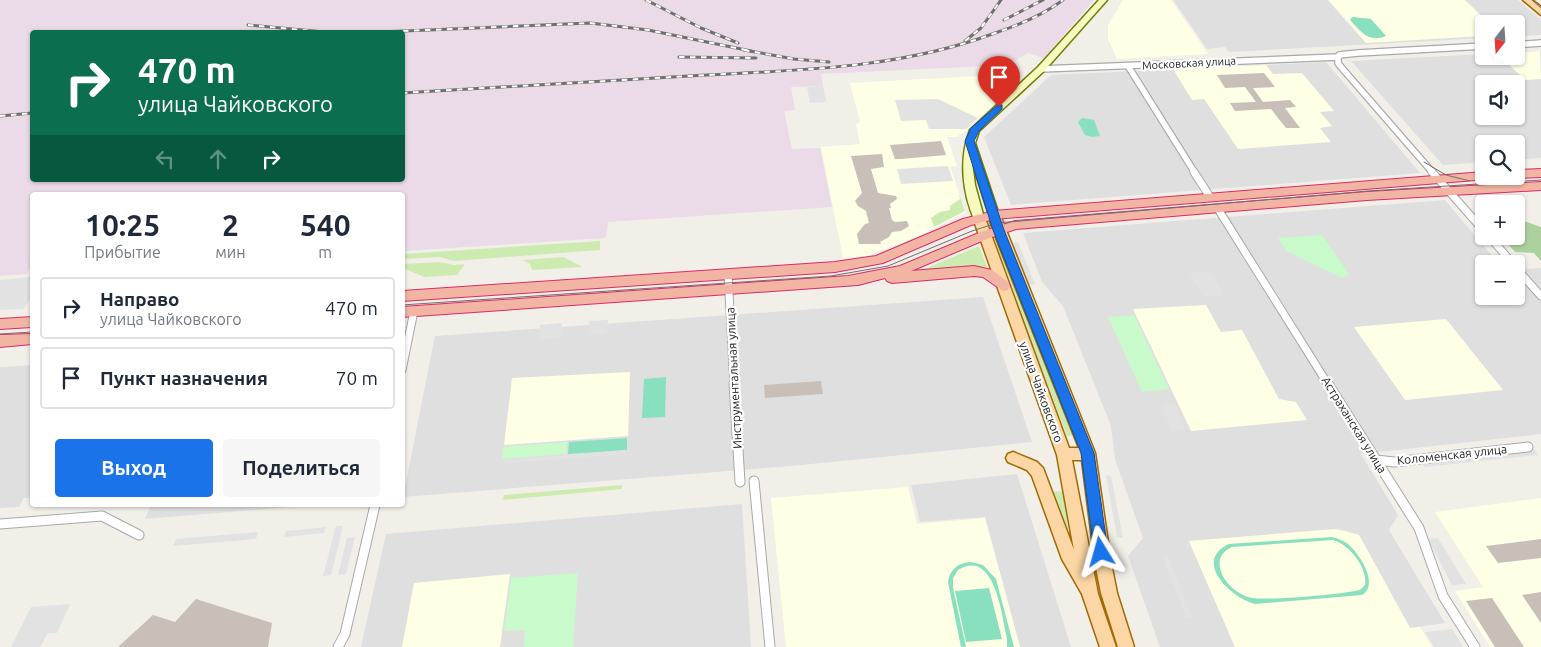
<!DOCTYPE html>
<html lang="ru">
<head>
<meta charset="utf-8">
<style>
	:root { --surface:#fff; --page:#f6f6f7; --text:#1f2937; --muted:#747a83; --line:#e0e1e3; --accent:#1a73e8 }
	body { margin:0; font-family:Ubuntu,sans-serif; background:var(--page); color:var(--text); height:100vh; display:flex; flex-direction:column; font-size:19px; white-space:nowrap }
	* { box-sizing:border-box; margin:0 }
	p { font-size:16px; color:var(--muted) }
	.icon { flex:none; width:28px; height:28px; fill:none; stroke:currentColor; stroke-width:2; stroke-linecap:round; stroke-linejoin:round }
	.map { position:relative; flex:1; overflow:hidden }
	.sheet { position:absolute; left:30px; top:192px; width:375px; height:315px; display:flex; flex-direction:column; background:var(--surface); border-radius:5px; box-shadow:0 1px 4px #0004 }
	.sheet>* { flex:none }
	.banner { position:absolute; left:30px; top:30px; width:375px; height:152px; border-radius:5px; box-shadow:0 1px 4px #0004; background:#0b6e4f; color:#fff; overflow:hidden }
	.needle { width:32px; rotate:197deg }
	.fabs { position:absolute; left:1475px; top:15px; display:grid; gap:10px }
	.fabs a { display:grid; place-items:center; width:50px; height:50px; border-radius:5px; background:var(--surface); box-shadow:0 1px 4px #0004; font-size:25px }
	.pin { position:absolute; display:grid; place-items:center; width:42px; height:42px; color:#fff; margin:-51px -21px; border-radius:50% 50% 50% 0; rotate:-45deg; box-shadow:0 0 5px #0007 }
	.pin .icon { rotate:45deg }
	.me { position:absolute; width:55px; margin:-28px; rotate:352deg; stroke-linejoin:round; filter:drop-shadow(0 0 4px #0008) }
	.turn { display:flex; align-items:center; gap:18px; height:105px; padding:0 25px; font-size:22px }
	.turn .icon { width:65px; height:65px; stroke-width:2.5 }
	.turn b { display:block; font-size:35px; line-height:42px }
	.lanes { display:flex; align-items:center; height:48px; padding:0 25px; background:#0003; justify-content:center; gap:25px; direction:ltr }
	.lanes .off { opacity:.35 }
	.eta { display:flex; justify-content:space-evenly; align-items:center; height:85px; text-align:center }
	.eta b { font-size:30px; font-weight:700; line-height:35px }
	.primary-button { display:flex; gap:10px; margin-top:auto; padding:10px 25px }
	.primary-button a { flex:1; height:58px; border-radius:5px; background:var(--accent); color:#fff; font-size:20px; font-weight:700; line-height:58px; text-align:center }
	.primary-button a+a { background:var(--page); color:var(--text) }
	ul { padding:0; list-style:none }
	li { display:flex; align-items:center; gap:15px; height:62px; margin:0 10px 8px; padding:0 15px; border:2px solid var(--line); border-radius:5px }
	li div { flex:1 }
	li b { display:block; font-size:19px }
	li em { font-style:normal }
	.map>svg:first-child { display:block }
</style>
</head>
<body>
<div class="map">
<svg width="1541" height="647" viewBox="0 0 1541 647">
	<rect width="100%" height="100%" fill="#f2efe9"/>
	<g fill="#e0dfdf" fill-rule="evenodd">
		<path d="M1173,0H1518L1541,20V35L1516,36V24H1484V38L1229,52L1225,47L1207,49Z"/>
		<path d="M1541,51V158L1516,160V144H1484V162L1443,165L1351,61L1484,54V56H1516V52ZM1484,84H1516V116H1484Z"/>
		<path d="M1326,62L1420,173L1011,205L984,137L1051,75Z"/>
		<path d="M1445,200L1499,264H1484V296H1516V270L1541,268V434L1361,454L1398,515L1389,530L1445,623L1410,628L1359,535L1343,530L1189,541L1235,647H1160L1128,556L1143,538L1115,459L1111,426L1063,306L1042,282L1023,233Z"/>
		<path d="M983,297L1032,442L791,466L403,497L435,336Z"/>
		<path d="M32,365V498H24L19,507L0,508V367Z"/>
		<path d="M1017,474L1071,647H1020L985,517L920,522L911,485Z"/>
		<path d="M742,504L751,647H361L386,534Z"/>
		<path d="M151,505H315L145,519Z"/>
	</g>
	<path fill="#ebdbe8" fill-rule="evenodd" d="M0,0H1094L1044,58L1028,53L1007,65L821,74L823,86L791,87L795,110L784,111L792,149L820,148L832,207L608,222L606,238L403,251L402,195H32V264L27,274L0,276ZM32,32H402V180H32Z"/>
	<g fill="#ffffe5">
		<path d="M1123,0H1171L1208,54L1117,59L1108,39V25Z"/>
		<path d="M1328,0H1465L1490,24H1484V36L1366,43Z"/>
		<path d="M1540,51L1541,79L1525,80L1500,56H1516V53Z"/>
		<path d="M1266,65L1273,74L1302,73L1334,111L1320,112L1332,126L1320,128L1331,142L1238,149L1204,99L1192,100L1173,69Z"/>
		<path d="M1016,74L1020,79L966,131L956,137H947L957,166L950,167L966,212L916,237L867,256L843,258L821,147L860,144L856,124L860,122L850,83Z"/>
		<path d="M1206,305L1221,332L1242,330L1279,399L1296,402L1307,420L1191,431L1133,309Z"/>
		<path d="M1446,319L1503,390L1405,400L1354,327Z"/>
		<path d="M630,372L628,436L504,445L512,378Z"/>
		<path d="M908,487L917,524L985,518L1020,647H786L771,498Z"/>
		<path d="M1541,498V647H1490L1455,591L1483,587L1435,512Z"/>
		<path d="M1335,529L1359,535L1410,628L1420,627L1432,647H1235L1189,541Z"/>
		<path d="M510,574L500,647H402L414,583Z"/>
	</g>
	<g fill="#cdebb0">
		<path d="M959,193L965,211L934,227L931,218L940,212L950,210V206L960,199Z"/>
		<path d="M600,241V250L454,261L440,257L403,259V254Z"/>
		<path d="M995,245H998L1001,248L1076,435L1067,436Z"/>
		<path d="M979,246L987,267L920,271Z"/>
		<path d="M563,257L583,267L532,270L530,264L523,260Z"/>
		<path d="M440,262L454,265L465,264L457,275L424,277L403,268V264Z"/>
		<path d="M622,485V489L503,500L504,495Z"/>
		<path d="M1063,491L1070,542L1051,492Z"/>
	</g>
	<path fill="#add19e" d="M1516,222H1527L1541,227V261L1534,253L1515,252L1501,236H1516Z"/>
	<g fill="#c8facc">
		<path d="M1322,235L1349,274L1342,278L1286,251L1278,238Z"/>
		<path d="M1134,315L1169,389L1142,392L1108,317Z"/>
		<path d="M567,442L566,454L502,459L503,447Z"/>
		<path d="M578,573L573,647H524L525,630L504,631L511,578Z"/>
	</g>
	<g fill="#88e0be" fill-rule="evenodd">
		<path d="M1353,17L1371,19L1386,36C1369,43 1361,32 1351,21L1350,19Z"/>
		<path d="M1082,118L1094,120L1100,136L1092,137L1085,135L1078,122Z"/>
		<path d="M666,377L665,417L642,418L644,379Z"/>
		<path d="M627,438V450L568,454L569,442Z"/>
		<path d="M1332,537C1339,539 1345,541 1350,546C1361,556 1379,585 1362,595L1255,604C1231,598 1192,561 1229,544ZM1333,540C1349,544 1368,568 1365,585L1360,590C1344,594 1261,602 1248,597C1236,593 1223,582 1220,568C1218,558 1223,551 1232,547Z"/>
		<path d="M971,562L983,565L996,579L1014,647H1007V638C1002,617 995,547 958,570L953,578V588L966,647H961L948,582C950,569 958,563 971,562Z"/>
		<path d="M989,588L1002,639L966,642L955,591Z"/>
	</g>
	<g fill="#e2e2e2">
		<path d="M823,86L826,102L810,103L807,87Z"/>
		<path d="M938,99L978,118L966,129H929L926,120L901,121L895,100Z"/>
		<path d="M948,166L953,181L901,184L897,169Z"/>
		<path d="M1018,242L1035,284L1026,285L1010,243Z"/>
		<path d="M1210,271L1224,295L1203,297L1189,273Z"/>
		<path d="M32,277V295L24,309L0,310V280Z"/>
		<path d="M608,320L607,334L588,335L589,321Z"/>
		<path d="M562,323L561,338L539,339L540,325Z"/>
		<path d="M1174,404L1185,430L1172,431L1161,405Z"/>
		<path d="M1534,449L1538,455L1425,467L1421,462Z"/>
		<path d="M626,450V454L503,464L504,460Z"/>
		<path d="M1106,475L1111,476L1123,538L1117,537Z"/>
		<path d="M336,526H343L331,575L323,576Z"/>
		<path d="M326,527L324,533L284,537L286,531Z"/>
		<path d="M258,532L256,539L173,546L176,539Z"/>
		<path d="M355,537L346,574L338,575L347,538Z"/>
		<path d="M1438,538L1466,584L1452,585L1428,539Z"/>
		<path d="M1162,557H1168L1193,618H1187Z"/>
		<path d="M70,604L57,633H48L40,647H11L31,607Z"/>
		<path d="M1452,629L1463,647H1434L1425,632Z"/>
	</g>
	<g fill="#c7bfb8">
		<path d="M1264,73L1275,87L1253,88L1263,102L1290,100L1296,107L1285,108L1300,128H1286L1271,109L1235,111L1230,103L1256,102L1245,87L1225,88L1217,75Z"/>
		<path d="M941,141L946,155L901,159H895L890,145Z"/>
		<path d="M882,154L884,167L871,169L878,193L896,196L897,199L890,204L891,208H889L892,220L895,222L907,221L909,226L901,231L892,232L889,237L880,242L881,244H859L857,234L865,224L869,223L866,211L858,206L855,201L862,193L851,156Z"/>
		<path d="M821,381L823,394L765,398L764,385Z"/>
		<path d="M1541,539V558L1498,563L1486,546Z"/>
		<path d="M1541,592V623L1522,595Z"/>
		<path d="M1492,598L1524,647H1495L1466,601Z"/>
		<path d="M196,599L272,623L268,647H118L153,615L175,622Z"/>
	</g>
	<g fill="none" stroke-linecap="round" stroke-linejoin="round">
		<g stroke="#a9a9a9" stroke-width="8">
			<g id="minor-far2">
				<path d="M1516,45L1541,43"/>
				<path d="M1338,57V63L1341,67L1433,173"/>
				<path d="M1128,66L1195,173"/>
				<path d="M1041,69L1338,57L1339,55L1358,53L1484,46"/>
			</g>
		</g>
		<g stroke="#a9a9a9" stroke-width="9">
			<g id="minor-far1">
				<path d="M1194,172L1210,197"/>
				<path d="M1432,172L1484,231"/>
				<path d="M1218,209L1329,386"/>
				<path d="M1489,236L1513,264"/>
				<path d="M1516,268L1541,296"/>
				<path d="M728,274L734,386"/>
				<path d="M402,370L414,311"/>
			</g>
		</g>
		<g stroke="#a9a9a9" stroke-width="11">
			<g id="minor">
				<path d="M734,384L740,482"/>
				<path d="M1328,384L1419,528L1443,596L1475,647"/>
				<path d="M1376,460L1394,462L1528,447"/>
				<path d="M754,481L770,647"/>
				<path d="M0,524L102,516L139,535"/>
				<path d="M338,647L345,634L375,505"/>
			</g>
		</g>
		<g stroke="#707d05" stroke-width="3">
			<path id="secondary" d="M1099,0H1107L1044,71L979,131L975,143L999,215L994,219L989,215L972,162L975,185L984,218L979,222L975,221C962,193 959,158 970,130L1038,67Z"/>
		</g>
		<g stroke="#a06b00" stroke-width="3">
			<g id="primary">
				<path d="M1523,0H1532L1541,7V15Z"/>
				<path d="M994,211L1000,215L1095,453L1111,563L1117,593L1134,647H1118L1101,593L1095,563L1082,460H1072L1098,594L1116,647H1100L1082,594L1062,559L1032,476L1027,470L1008,462L1006,458L1008,454L1013,452L1037,462L1043,468L1074,550L1057,455L973,218L975,215L979,214L985,218L1069,448H1079L993,230L988,215Z"/>
			</g>
		</g>
		<g stroke="#dc2a67" stroke-width="2">
			<g id="trunk">
				<path d="M1541,169V177L1516,178L1511,176H1516V170Z"/>
				<path d="M1484,172V176H1490L1488,179L994,219L971,225L883,263L835,272L402,301V291L835,262L876,256L963,219L994,211Z"/>
				<path d="M1541,182V190L1367,200L1016,229L989,238L911,271L974,266L992,270L1008,282L1010,286L1008,290L1003,291L983,277L974,276L892,283L887,281L885,278L858,285L402,317V307L848,276L900,266L981,232L1015,221L1367,192Z"/>
				<path d="M32,317V327L0,329V319Z"/>
				<path d="M32,334V344L0,347V335Z"/>
			</g>
		</g>
		<use href="#minor-far2" stroke="#fff" stroke-width="5.5"/>
		<use href="#minor-far1" stroke="#fff" stroke-width="7"/>
		<use href="#minor" stroke="#fff" stroke-width="9"/>
		<use href="#secondary" fill="#f7fabf" fill-rule="evenodd"/>
		<use href="#primary" fill="#fcd6a4" fill-rule="evenodd"/>
		<use href="#trunk" fill="#f2b4a3" fill-rule="evenodd"/>
		<g stroke="#707070" stroke-width="1">
			<path d="M1532,0L1541,8"/>
			<path d="M1424,162L1446,175L1470,181"/>
			<path d="M402,305L831,276L888,266L972,231L997,223L1368,191L1541,180"/>
			<path d="M0,334L32,332"/>
		</g>
		<g stroke="#707070" stroke-width="3">
			<g id="rail">
				<path d="M646,0L701,28L738,43"/>
				<path d="M1004,20L1043,0"/>
				<path d="M248,25L324,32"/>
				<path d="M381,32L590,23L648,30L751,51"/>
				<path d="M965,41L981,28L1001,0"/>
				<path d="M744,50L794,59L829,62"/>
				<path d="M679,57L756,58"/>
				<path d="M402,93C498,87 594,82 689,76C792,70 897,70 995,33C1019,25 1043,15 1063,0"/>
				<path d="M0,116L32,113"/>
			</g>
		</g>
		<use href="#rail" stroke="#fff" stroke-width="2" stroke-dasharray="5.5" stroke-linecap="butt"/>
	</g>
	<path fill="#1a73e8" stroke="#114b97" d="M999,104L1002,105V109L979,131L974,141L1004,230L1094,453L1108,552L1106,556L1101,558L1096,556L1094,552L1081,453L993,230L965,141L971,128Z"/>
	<g text-anchor="middle" stroke-width="4.5" stroke-linejoin="round" paint-order="stroke">
		<g font-size="11" fill="#222" stroke="#fff">
			<text transform="translate(1189 63) rotate(-3)" y="4">Московская улица</text>
		</g>
		<g font-size="12" fill="#222" stroke="#fff">
			<text transform="translate(734 378) rotate(-93)" y="4">Инструментальная улица</text>
			<text transform="translate(1041 392) rotate(70)" y="4">улица Чайковского</text>
			<text transform="translate(1354 425) rotate(58)" y="4">Астраханская улица</text>
			<text transform="translate(1452 455) rotate(-6)" y="4">Коломенская улица</text>
		</g>
	</g>
</svg>
<div class="fabs">
<a><svg class="needle" viewBox="-14 -14 28 28"><path d="M0-13l5 13h-10z" fill="#e53935"/><path d="M0 13l5-13h-10z" fill="#747a83"/></svg></a>
<a><svg class="icon" aria-label="sound" viewBox="0 0 24 24"><path d="M4 9h4l5-4v14l-5-4H4zM17 9q2 3 0 6"/></svg></a>
<a><svg class="icon" aria-label="search" viewBox="0 0 24 24"><circle cx="10" cy="10" r="6"/><path d="M15 15l6 6"/></svg></a>
<a>+</a>
<a>−</a>
</div>
<div class="pin" style="left:999px;top:107px;background:#d93025"><svg class="icon" aria-label="arrive" viewBox="0 0 24 24"><path d="M6 21V4h12l-3 4 3 4H6"/></svg></div>
<svg class="me" style="left:1101px;top:552px" viewBox="-20 -20 40 40"><path d="M0-17L14 15 0 8-14 15z" fill="#1a73e8" stroke="#fff" stroke-width="4"/></svg>
<div class="banner">
<div class="turn"><svg class="icon" aria-label="right" viewBox="0 0 24 24"><path d="M7 20v-9h11M14 6l5 5-5 5"/></svg><div><b>470 m</b>улица Чайковского</div></div>
<div class="lanes"><svg class="icon off" aria-label="left" viewBox="0 0 24 24"><path d="M17 20v-9H6M10 6l-5 5 5 5"/></svg><svg class="icon off" aria-label="ahead" viewBox="0 0 24 24"><path d="M12 20V5M6 11l6-6 6 6"/></svg><svg class="icon" aria-label="right" viewBox="0 0 24 24"><path d="M7 20v-9h11M14 6l5 5-5 5"/></svg></div>
</div>
<section class="sheet">
<div class="eta">
<div><b>10:25</b><p>Прибытие</p></div>
<div><b>2</b><p>мин</p></div>
<div><b>540</b><p>m</p></div>
</div>
<ul>
<li><svg class="icon" aria-label="right" viewBox="0 0 24 24"><path d="M7 20v-9h11M14 6l5 5-5 5"/></svg><div><b>Направо</b><p>улица Чайковского</p></div><em>470 m</em></li>
<li><svg class="icon" aria-label="arrive" viewBox="0 0 24 24"><path d="M6 21V4h12l-3 4 3 4H6"/></svg><div><b>Пункт назначения</b></div><em>70 m</em></li>
</ul>
<div class="primary-button"><a>Выход</a><a>Поделиться</a></div>
</section>
</div>
</body>
</html>
